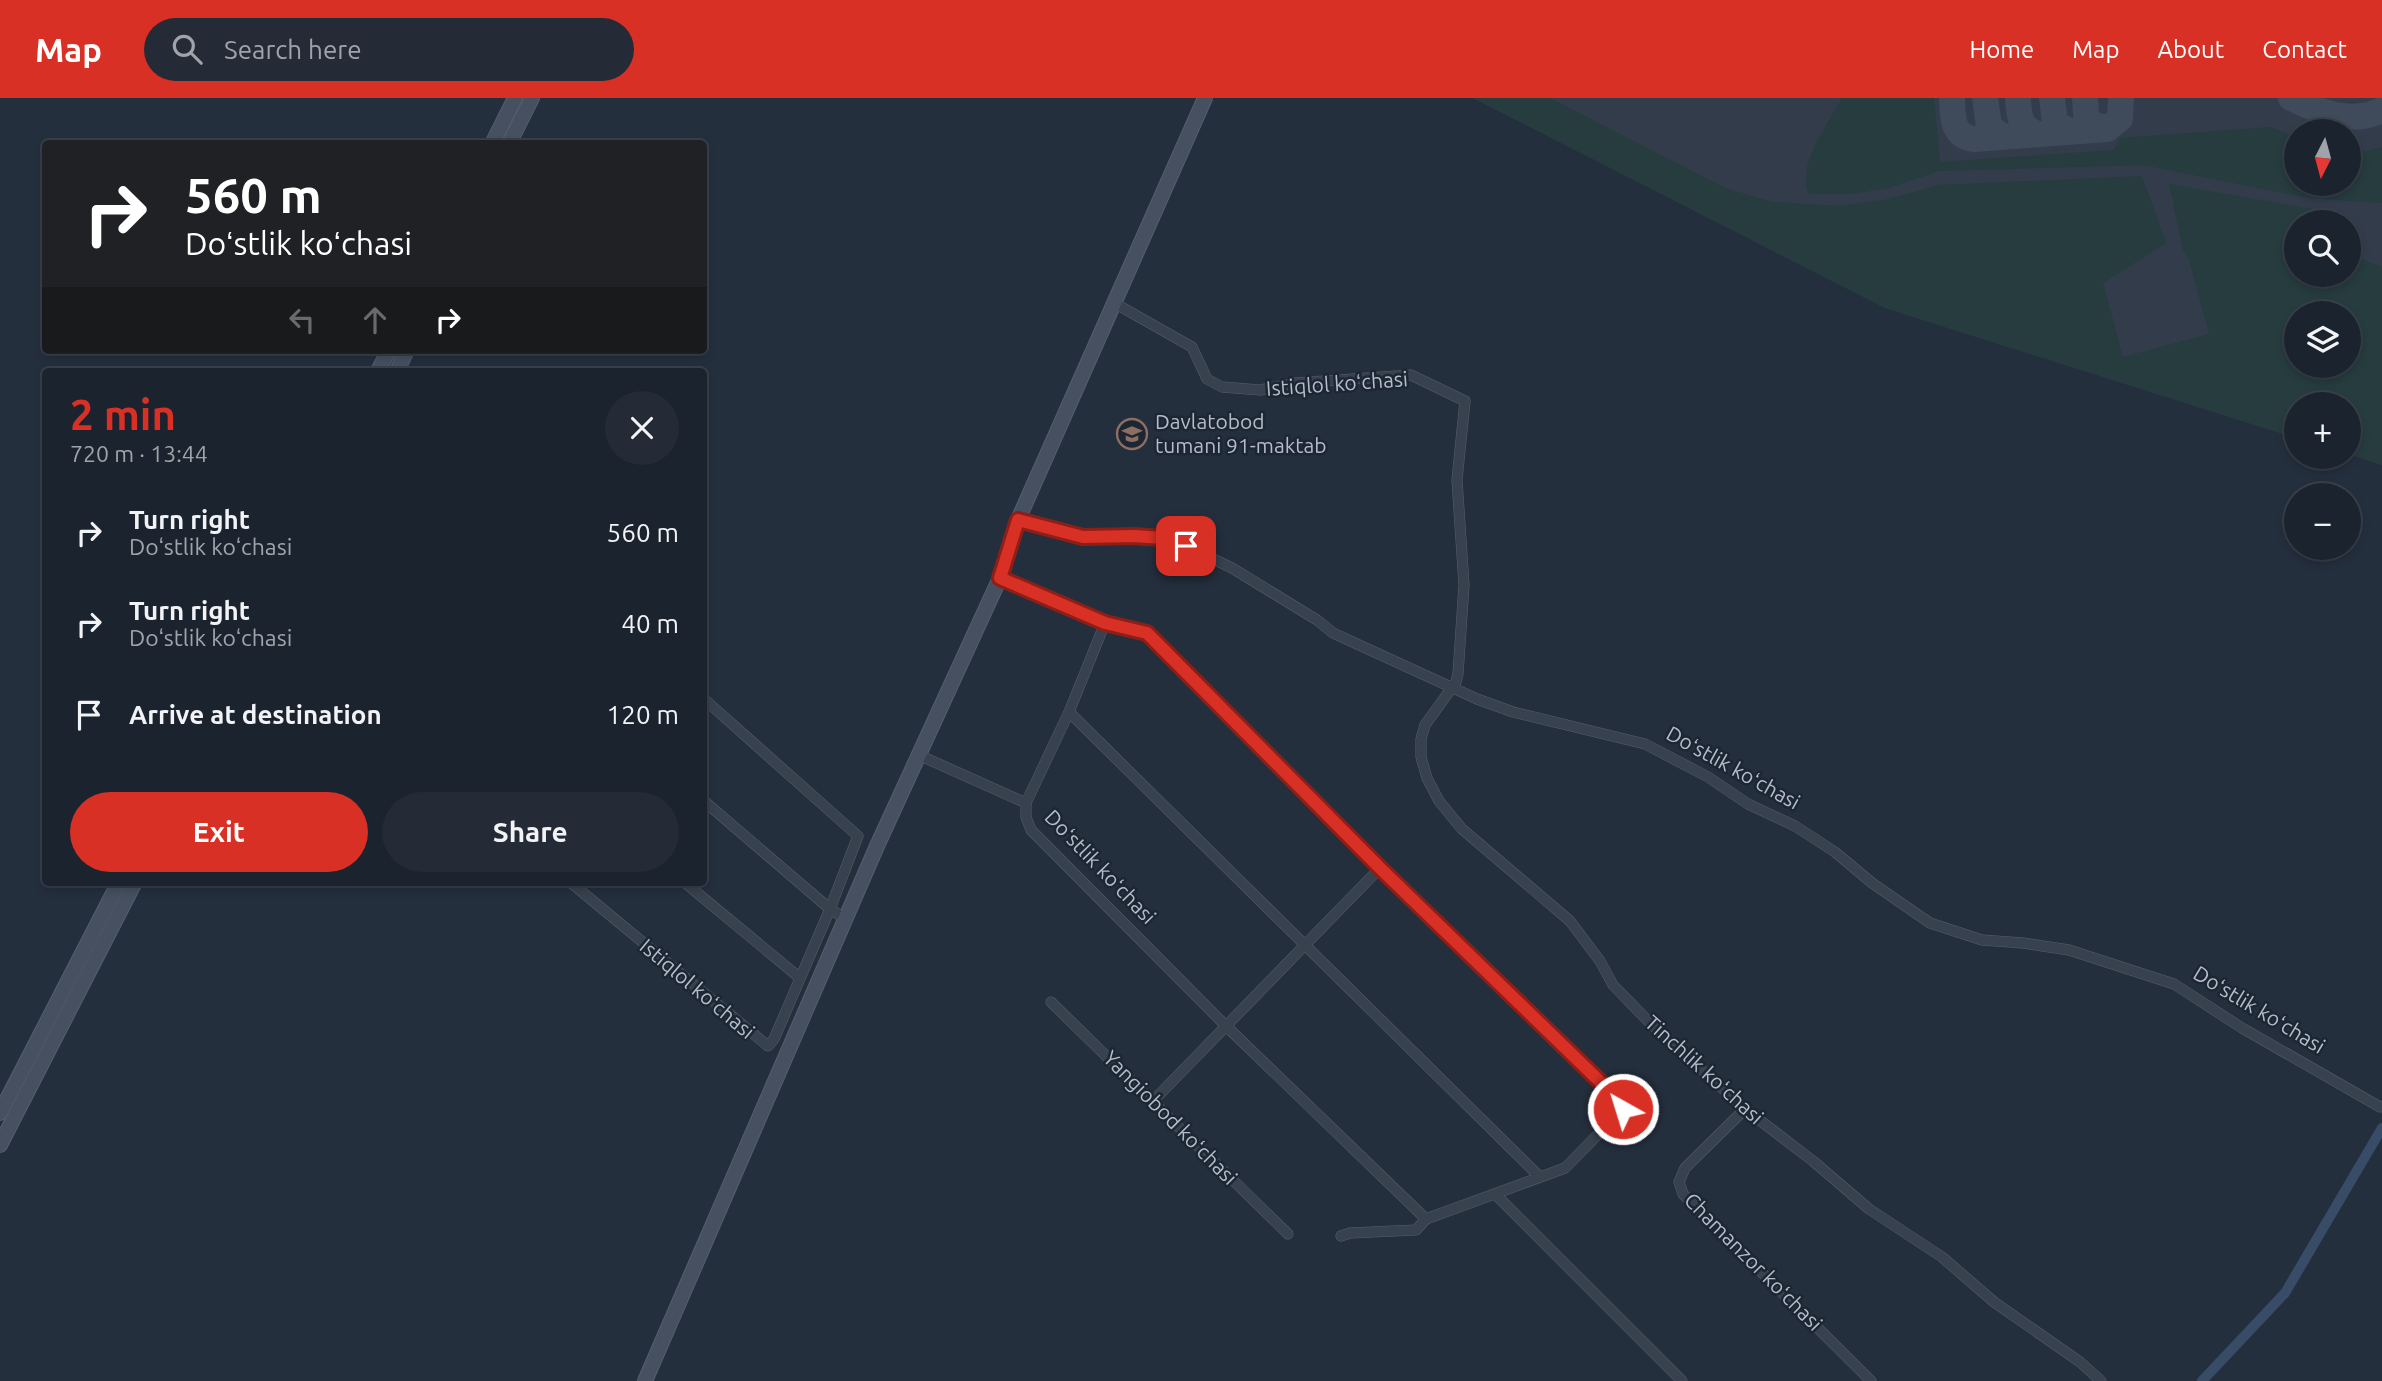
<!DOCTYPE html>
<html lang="en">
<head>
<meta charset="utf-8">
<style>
	:root { --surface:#1b232e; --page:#242b36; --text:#f1f3f6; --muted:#a0a4aa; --line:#39404a; --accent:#d93025 }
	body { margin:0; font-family:Ubuntu,sans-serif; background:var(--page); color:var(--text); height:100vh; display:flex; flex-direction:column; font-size:26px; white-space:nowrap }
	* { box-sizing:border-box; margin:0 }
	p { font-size:23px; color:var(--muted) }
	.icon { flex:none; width:38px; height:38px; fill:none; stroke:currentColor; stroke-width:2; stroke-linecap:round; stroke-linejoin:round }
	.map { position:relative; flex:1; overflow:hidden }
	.details { position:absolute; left:42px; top:270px; width:665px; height:518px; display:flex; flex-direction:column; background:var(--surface); border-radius:7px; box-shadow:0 4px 10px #0003,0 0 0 2px var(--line) }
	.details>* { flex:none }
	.top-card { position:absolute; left:42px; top:42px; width:665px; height:214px; border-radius:7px; box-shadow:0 4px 10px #0003,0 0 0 2px var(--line); background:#202124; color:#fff; overflow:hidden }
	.needle { width:46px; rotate:186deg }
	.tools { position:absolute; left:2284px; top:21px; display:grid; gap:14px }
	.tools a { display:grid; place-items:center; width:77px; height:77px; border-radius:50%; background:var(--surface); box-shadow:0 4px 10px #0003,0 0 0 2px var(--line); font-size:35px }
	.pin { position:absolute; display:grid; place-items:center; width:60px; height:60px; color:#fff; margin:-30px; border-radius:14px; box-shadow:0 4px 10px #0006 }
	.me { position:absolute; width:77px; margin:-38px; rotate:321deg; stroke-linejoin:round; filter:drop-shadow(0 0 5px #0008) }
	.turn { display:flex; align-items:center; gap:24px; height:147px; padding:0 28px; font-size:32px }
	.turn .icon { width:91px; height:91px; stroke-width:2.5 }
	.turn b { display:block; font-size:49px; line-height:60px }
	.lanes { display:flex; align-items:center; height:66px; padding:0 28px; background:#0003; justify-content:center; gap:35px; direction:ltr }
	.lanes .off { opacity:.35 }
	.round { display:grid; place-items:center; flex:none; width:74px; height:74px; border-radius:37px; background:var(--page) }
	.summary { display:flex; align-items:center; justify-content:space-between; height:119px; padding:0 28px }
	h1 { font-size:42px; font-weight:600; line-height:52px; color:var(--accent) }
	.action { display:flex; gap:14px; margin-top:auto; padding:14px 28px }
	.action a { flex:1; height:80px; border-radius:42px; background:var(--accent); color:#fff; font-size:28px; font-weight:600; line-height:80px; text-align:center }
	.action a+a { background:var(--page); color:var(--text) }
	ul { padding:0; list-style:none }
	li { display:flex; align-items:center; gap:21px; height:91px; padding:0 28px }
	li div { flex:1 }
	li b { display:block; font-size:26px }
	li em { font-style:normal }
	header { display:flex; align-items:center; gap:42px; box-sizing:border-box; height:98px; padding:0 35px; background:var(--accent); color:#fff }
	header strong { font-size:33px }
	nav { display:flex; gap:38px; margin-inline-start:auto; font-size:24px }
	.search { width:490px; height:63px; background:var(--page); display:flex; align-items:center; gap:18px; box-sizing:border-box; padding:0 24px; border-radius:38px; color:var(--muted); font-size:26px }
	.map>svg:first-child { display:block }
</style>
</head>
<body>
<header>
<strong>Map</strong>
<div class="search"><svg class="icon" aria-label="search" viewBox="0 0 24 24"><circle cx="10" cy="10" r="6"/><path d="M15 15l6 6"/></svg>Search here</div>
<nav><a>Home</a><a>Map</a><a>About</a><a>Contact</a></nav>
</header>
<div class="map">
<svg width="2382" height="1283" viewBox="0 0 2382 1283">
	<rect width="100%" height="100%" fill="#242f3e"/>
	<path fill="#323c4b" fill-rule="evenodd" d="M1473,0H2382V367L2349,356L2348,306H2296V340L1885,210ZM2296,33H2348V86H2296ZM2296,124H2348V177H2296ZM2296,215H2348V268H2296Z"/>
	<g fill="#263c3f" fill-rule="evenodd">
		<path d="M1473,0H1550L1725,90L1772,104L1840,108L1884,102L1939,87L2142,78L2166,145L2103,185L2123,259L2209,236L2189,162L2183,152L2169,86L2342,116L2340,124H2296V177H2348L2349,156L2382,169V367L2349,356L2348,306H2296V340L1885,210ZM2296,215H2348V268H2296Z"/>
		<path d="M1842,0H1934L1940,64L2114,52L2120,40L2271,29L2296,40V86H2348L2349,54L2368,53L2382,49V105L2308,100L2144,67L1939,73L1889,90L1852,96H1809C1796,66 1828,27 1842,0Z"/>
	</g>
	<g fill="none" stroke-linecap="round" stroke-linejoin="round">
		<path stroke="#394c67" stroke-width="10" d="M2202,1283L2285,1195L2382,1030"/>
		<g stroke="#3f4a5a" stroke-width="26">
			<path d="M1952,0C1953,19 1951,38 1974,41L2107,31L2120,21L2121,0"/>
			<path d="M1985,0L1989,28L2002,39"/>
			<path d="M2018,0C2019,17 2019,30 2038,36"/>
			<path d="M2052,0L2055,25L2069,33"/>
			<path d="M2085,0L2086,17L2090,25L2107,31"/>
			<path d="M2291,0C2320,14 2350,27 2382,12"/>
		</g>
		<g stroke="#565f6c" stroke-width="11">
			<g id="street">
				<path d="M1116,206L1192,249L1207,281L1222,289L1260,292L1295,285L1411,277L1465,303L1457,382L1464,487L1458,576L1456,584L1425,627L1421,641V659L1427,680L1439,703L1462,731L1570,823L1600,863L1613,887L1651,926L1745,1011L1813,1063L1869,1111L1942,1159L1994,1204L2080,1264L2101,1283"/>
				<path d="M1018,422L1083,439L1135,438L1162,440L1186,448L1232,470L1317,522L1333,535L1477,601L1513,614L1645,646L1708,679L1748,706L1795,728L1835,754L1872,785L1930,825L1982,842L2023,845L2069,852L2174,886L2242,930L2380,1009"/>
				<path d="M704,601L858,738L830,811L704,703"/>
				<path d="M1069,614L1540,1079"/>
				<path d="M921,658L1026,705V719L1031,732L1226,928L1426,1121L1565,1070L1623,1011L1621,1004L1380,770L1147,535L1105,525L1000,480"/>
				<path d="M1026,705L1069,614L1105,525"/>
				<path d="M570,784L768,948L774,941L830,811L846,821"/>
				<path d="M684,784L800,880"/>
				<path d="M1051,904L1288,1136"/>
				<path d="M1154,1002L1380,770"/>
				<path d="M1745,1011L1685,1070L1679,1084L1683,1096L1871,1283"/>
				<path d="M1496,1097L1682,1283"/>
				<path d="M1341,1138L1350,1135L1416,1132L1426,1121"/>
			</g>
		</g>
		<g stroke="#565f6c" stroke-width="16">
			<g id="secondary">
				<path d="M492,46L515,0"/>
				<path d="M509,46L532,0"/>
				<path d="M378,273L389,252"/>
				<path d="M397,273L407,252"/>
				<path d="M0,1015L119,784"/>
				<path d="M0,1047L135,784"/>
				<path d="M645,1283L877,748L1000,480L1018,422L1205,0"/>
			</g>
		</g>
		<use href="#street" stroke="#38414e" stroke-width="10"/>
		<use href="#secondary" stroke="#465061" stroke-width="14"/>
	</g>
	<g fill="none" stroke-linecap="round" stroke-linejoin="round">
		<g stroke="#8d1f18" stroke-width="18">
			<path id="route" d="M1186,448L1162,440L1135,438L1083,439L1018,422L1000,480L1105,525L1147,535L1380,770L1621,1004L1623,1011"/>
		</g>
		<use href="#route" stroke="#d93025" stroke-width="12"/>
	</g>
	<defs>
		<g id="school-ring" transform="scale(1.575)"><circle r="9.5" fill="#1d2633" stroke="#8d6e63" stroke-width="1.5"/><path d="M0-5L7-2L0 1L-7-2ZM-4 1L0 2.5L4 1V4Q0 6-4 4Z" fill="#8d6e63"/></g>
	</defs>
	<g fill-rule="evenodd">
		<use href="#school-ring" x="1132" y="336"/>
	</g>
	<g text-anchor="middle" stroke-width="5" stroke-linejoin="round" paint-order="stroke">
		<g font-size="21" fill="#b4bcc9" stroke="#1d2633">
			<text transform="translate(1337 286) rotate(-4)" y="7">Istiqlol koʻchasi</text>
			<text transform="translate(1733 670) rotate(29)" y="7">Doʻstlik koʻchasi</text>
			<text transform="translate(1100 769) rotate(46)" y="7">Doʻstlik koʻchasi</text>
			<text transform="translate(697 891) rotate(40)" y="7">Istiqlol koʻchasi</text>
			<text transform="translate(2259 912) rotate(31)" y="7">Doʻstlik koʻchasi</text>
			<text transform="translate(1704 972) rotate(42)" y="7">Tinchlik koʻchasi</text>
			<text transform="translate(1170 1020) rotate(45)" y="7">Yangiobod koʻchasi</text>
			<text transform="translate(1753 1164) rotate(45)" y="7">Chamanzor koʻchasi</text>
		</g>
		<g font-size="21" fill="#b4bcc9" stroke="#1d2633" text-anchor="start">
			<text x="1155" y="331">Davlatobod<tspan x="1155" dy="24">tumani 91-maktab</tspan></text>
		</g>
	</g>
</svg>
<div class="tools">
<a><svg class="needle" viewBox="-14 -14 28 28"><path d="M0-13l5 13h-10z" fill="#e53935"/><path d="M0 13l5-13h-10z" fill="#a0a4aa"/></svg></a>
<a><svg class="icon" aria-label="search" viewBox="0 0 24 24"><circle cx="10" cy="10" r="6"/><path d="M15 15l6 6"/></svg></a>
<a><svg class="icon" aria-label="layers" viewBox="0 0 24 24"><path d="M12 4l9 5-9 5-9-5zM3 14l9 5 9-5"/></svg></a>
<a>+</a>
<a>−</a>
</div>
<div class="pin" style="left:1186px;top:448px;background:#d93025"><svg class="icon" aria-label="arrive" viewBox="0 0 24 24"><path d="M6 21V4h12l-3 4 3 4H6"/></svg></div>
<svg class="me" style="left:1623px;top:1011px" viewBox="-20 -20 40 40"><circle r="17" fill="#d93025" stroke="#fff" stroke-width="3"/><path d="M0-11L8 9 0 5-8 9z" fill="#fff"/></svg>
<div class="top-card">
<div class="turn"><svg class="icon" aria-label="right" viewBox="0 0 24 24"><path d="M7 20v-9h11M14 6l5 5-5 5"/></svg><div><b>560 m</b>Doʻstlik koʻchasi</div></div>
<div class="lanes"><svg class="icon off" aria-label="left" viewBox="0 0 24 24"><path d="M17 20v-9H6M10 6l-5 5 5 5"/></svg><svg class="icon off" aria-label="ahead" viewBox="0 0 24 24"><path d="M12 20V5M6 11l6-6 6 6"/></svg><svg class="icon" aria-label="right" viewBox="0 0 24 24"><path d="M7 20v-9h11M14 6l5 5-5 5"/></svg></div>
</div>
<section class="details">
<div class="summary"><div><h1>2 min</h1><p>720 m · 13:44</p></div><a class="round"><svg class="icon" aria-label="close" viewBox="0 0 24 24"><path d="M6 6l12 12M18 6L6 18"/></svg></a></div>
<ul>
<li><svg class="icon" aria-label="right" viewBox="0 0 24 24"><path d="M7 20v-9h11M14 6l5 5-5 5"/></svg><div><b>Turn right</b><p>Doʻstlik koʻchasi</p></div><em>560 m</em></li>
<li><svg class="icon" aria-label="right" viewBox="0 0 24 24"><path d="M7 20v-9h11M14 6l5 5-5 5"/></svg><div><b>Turn right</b><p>Doʻstlik koʻchasi</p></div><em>40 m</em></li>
<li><svg class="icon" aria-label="arrive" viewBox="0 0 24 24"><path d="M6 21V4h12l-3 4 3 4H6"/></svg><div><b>Arrive at destination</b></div><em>120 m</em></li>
</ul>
<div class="action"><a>Exit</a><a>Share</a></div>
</section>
</div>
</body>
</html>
